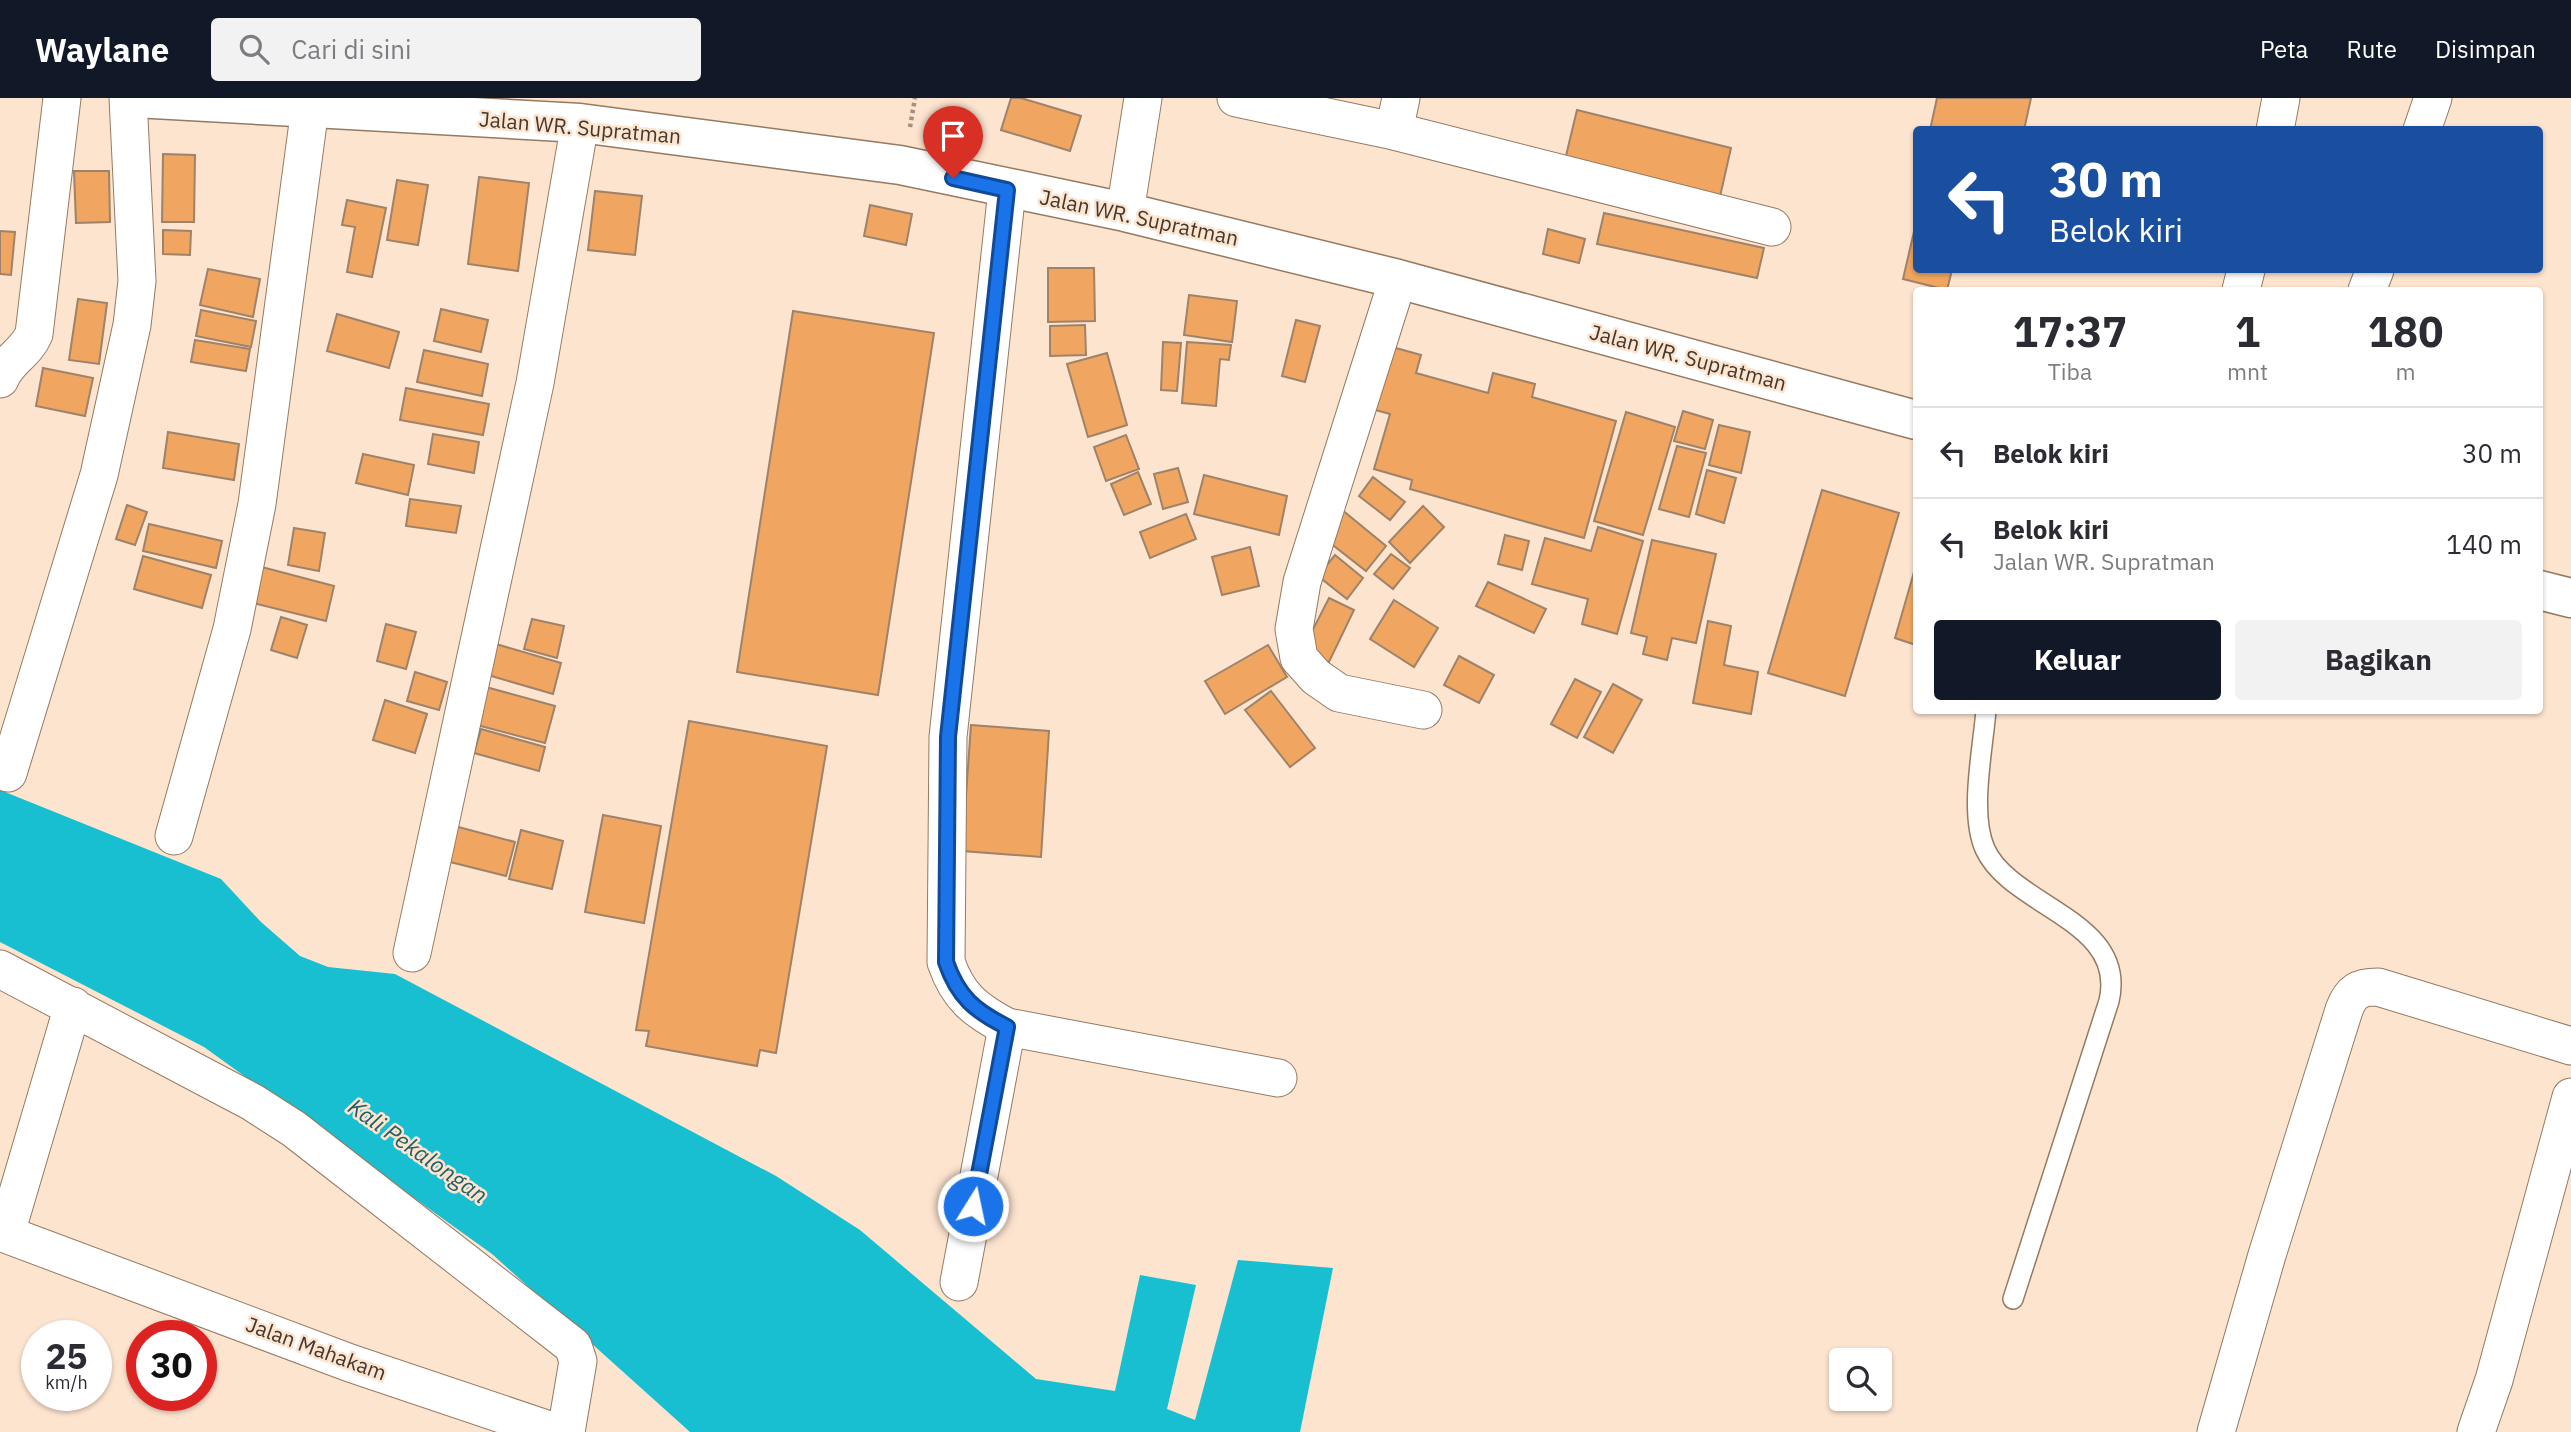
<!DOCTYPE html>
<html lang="id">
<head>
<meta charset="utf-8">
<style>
	:root { --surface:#fff; --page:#f2f2f3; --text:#2b2b33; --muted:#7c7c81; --line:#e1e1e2; --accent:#111827 }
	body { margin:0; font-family:"IBM Plex Sans",sans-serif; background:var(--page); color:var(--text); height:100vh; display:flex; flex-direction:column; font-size:26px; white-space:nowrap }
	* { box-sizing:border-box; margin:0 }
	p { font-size:23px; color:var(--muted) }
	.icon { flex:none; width:38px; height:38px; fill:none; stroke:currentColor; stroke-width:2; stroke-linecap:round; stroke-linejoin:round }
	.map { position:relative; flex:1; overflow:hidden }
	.sheet { position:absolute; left:1913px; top:189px; width:630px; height:427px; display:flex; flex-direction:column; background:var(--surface); border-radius:7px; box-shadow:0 2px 5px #0004 }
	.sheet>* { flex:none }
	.top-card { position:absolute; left:1913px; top:28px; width:630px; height:147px; border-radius:7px; box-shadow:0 2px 5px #0004; background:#1a4fa0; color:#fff; overflow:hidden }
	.fabs { position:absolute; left:1829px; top:1250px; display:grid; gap:14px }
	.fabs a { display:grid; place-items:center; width:63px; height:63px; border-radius:7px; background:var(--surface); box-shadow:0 2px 5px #0004; font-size:35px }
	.speed { position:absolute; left:21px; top:1222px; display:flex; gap:14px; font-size:35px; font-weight:700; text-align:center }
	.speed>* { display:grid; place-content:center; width:91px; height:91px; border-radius:50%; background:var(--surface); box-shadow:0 2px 5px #0004; line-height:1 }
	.speed small { font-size:18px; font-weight:400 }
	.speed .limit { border:10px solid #d22; background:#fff; color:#111 }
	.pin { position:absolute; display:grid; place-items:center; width:60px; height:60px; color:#fff; margin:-72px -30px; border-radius:50% 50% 50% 0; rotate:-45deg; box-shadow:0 0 7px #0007 }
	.pin .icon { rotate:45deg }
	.me { position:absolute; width:77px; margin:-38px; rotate:10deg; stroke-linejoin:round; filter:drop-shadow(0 0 5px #0008) }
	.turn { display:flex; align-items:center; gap:24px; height:147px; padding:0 21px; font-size:32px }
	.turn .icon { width:91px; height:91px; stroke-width:2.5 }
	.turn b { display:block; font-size:49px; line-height:60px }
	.eta { display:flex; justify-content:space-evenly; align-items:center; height:119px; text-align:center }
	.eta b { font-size:42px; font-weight:700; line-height:49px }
	.cta { display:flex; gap:14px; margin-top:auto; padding:14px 21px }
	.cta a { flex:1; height:80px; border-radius:7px; background:var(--accent); color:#fff; font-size:28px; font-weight:700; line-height:80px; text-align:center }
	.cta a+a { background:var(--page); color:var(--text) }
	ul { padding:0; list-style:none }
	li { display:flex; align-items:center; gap:21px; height:91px; padding:0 21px; border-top:2px solid var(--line) }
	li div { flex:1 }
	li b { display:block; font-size:26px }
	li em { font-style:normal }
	header { display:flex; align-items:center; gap:42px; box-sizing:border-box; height:98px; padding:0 35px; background:var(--accent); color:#fff }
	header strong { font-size:33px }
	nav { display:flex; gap:38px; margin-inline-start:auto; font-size:24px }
	.search { width:490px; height:63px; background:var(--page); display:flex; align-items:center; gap:18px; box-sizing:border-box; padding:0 24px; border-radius:7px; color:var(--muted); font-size:26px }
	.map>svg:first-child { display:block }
</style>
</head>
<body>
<header>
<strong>Waylane</strong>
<div class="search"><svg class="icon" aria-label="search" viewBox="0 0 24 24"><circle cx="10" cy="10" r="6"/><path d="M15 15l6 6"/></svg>Cari di sini</div>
<nav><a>Peta</a><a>Rute</a><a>Disimpan</a></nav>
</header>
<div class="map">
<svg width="2571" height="1334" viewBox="0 0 2571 1334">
	<rect width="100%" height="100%" fill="#fde4cf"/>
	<path fill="#17bfd0" d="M0,692L221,781L261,824L300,858L328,869L395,876L776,1078L860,1132L1036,1281L1115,1293L1140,1177L1196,1187L1167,1311L1195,1322L1238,1162L1333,1170L1300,1334H690L492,1156L204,949L0,844Z"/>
	<g fill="#f0a660" stroke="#9e826a" stroke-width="2">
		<path d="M1011,0H1021L1081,18L1070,53L1001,32Z"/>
		<path d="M1937,0H2031L2024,32H1930Z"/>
		<path d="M1577,12L1731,50L1719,103L1564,66Z"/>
		<path d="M163,56L195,57L194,124H162Z"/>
		<path d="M74,73H109L110,124L76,125Z"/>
		<path d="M479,79L529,85L518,173L468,166Z"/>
		<path d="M397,82L428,87L418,147L387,142Z"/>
		<path d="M595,93L642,98L635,157L588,152Z"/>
		<path d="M347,102L386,110L372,179L347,174L355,129L342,127Z"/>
		<path d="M870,107L912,116L906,147L864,138Z"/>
		<path d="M1604,115L1764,150L1757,180L1597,146Z"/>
		<path d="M1916,125V172H1952L1947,192L1903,181Z"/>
		<path d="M1548,131L1585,141L1579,165L1543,156Z"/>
		<path d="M163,132L191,133L190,157L163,156Z"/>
		<path d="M0,133L15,134L11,177L0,176Z"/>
		<path d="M1048,170H1094L1095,223L1048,224Z"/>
		<path d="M208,171L260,181L253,219L200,207Z"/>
		<path d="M1189,197L1237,203L1232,244L1184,237Z"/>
		<path d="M78,201L107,205L99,266L69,262Z"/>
		<path d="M441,211L488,222L481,254L434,243Z"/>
		<path d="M201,212L256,223L251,249L196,238Z"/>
		<path d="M793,213L934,235L878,597L737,574Z"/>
		<path d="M337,216L399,234L389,270L327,253Z"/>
		<path d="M1296,222L1320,228L1305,284L1282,278Z"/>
		<path d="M1085,227L1086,257L1050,258V228Z"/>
		<path d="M195,242L250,251L246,273L191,264Z"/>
		<path d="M1163,244L1181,245L1177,293L1161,292Z"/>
		<path d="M1187,244L1231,247L1229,262L1220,261L1216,308L1182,305Z"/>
		<path d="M1385,247L1421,257L1416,275L1488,295L1493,275L1535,286L1532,299L1616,323L1584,440L1410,391L1412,382L1374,371L1390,316L1368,310Z"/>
		<path d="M424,252L488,266L482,298L417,284Z"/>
		<path d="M1107,255L1127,327L1088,339L1067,266Z"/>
		<path d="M43,270L93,280L85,318L36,308Z"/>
		<path d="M406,290L489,306L483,337L400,322Z"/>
		<path d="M1683,313L1713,322L1705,351L1674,343Z"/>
		<path d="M1626,314L1675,329L1643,437L1594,423Z"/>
		<path d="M1719,327L1750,334L1741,375L1709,367Z"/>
		<path d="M168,334L239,346L234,382L163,370Z"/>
		<path d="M433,336L479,344L474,375L428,366Z"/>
		<path d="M1126,337L1139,371L1106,383L1094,349Z"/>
		<path d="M1677,348L1706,355L1689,419L1659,411Z"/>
		<path d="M363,356L414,367L408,397L356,385Z"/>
		<path d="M1178,370L1188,404L1163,411L1154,376Z"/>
		<path d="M1707,372L1736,380L1724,425L1696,416Z"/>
		<path d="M1138,374L1151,406L1124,417L1111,386Z"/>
		<path d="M1204,377L1287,398L1279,437L1194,416Z"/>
		<path d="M1373,379L1405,404L1390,422L1359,398Z"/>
		<path d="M1822,392L1899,415L1845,598L1768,575Z"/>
		<path d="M410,401L461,408L456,435L406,428Z"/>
		<path d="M127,407L147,414L135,447L116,441Z"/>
		<path d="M1423,408L1444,429L1410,465L1389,444Z"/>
		<path d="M1341,411L1386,448L1366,473L1320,437Z"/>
		<path d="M1186,416L1196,441L1150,460L1140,434Z"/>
		<path d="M149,426L222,443L216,470L143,453Z"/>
		<path d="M1598,429L1643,443L1617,536L1582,526L1588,501L1532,486L1545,440L1591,453Z"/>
		<path d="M294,430L325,435L319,473L288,467Z"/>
		<path d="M1505,437L1529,443L1522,472L1498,466Z"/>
		<path d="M1652,442L1716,456L1696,545L1672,540L1667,562L1643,556L1647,539L1631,535Z"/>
		<path d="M1250,449L1259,488L1222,497L1212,459Z"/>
		<path d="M1391,456L1410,470L1393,491L1374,476Z"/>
		<path d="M1335,457L1363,480L1347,501L1318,478Z"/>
		<path d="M143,458L211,477L202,510L134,491Z"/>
		<path d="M1916,467V547L1895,540Z"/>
		<path d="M258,468L334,488L326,523L249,504Z"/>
		<path d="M1488,484L1546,511L1534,535L1476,508Z"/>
		<path d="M1329,500L1354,512L1328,566L1302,553Z"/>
		<path d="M1394,502L1438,530L1414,569L1370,541Z"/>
		<path d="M281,519L307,527L297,560L271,552Z"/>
		<path d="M532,521L564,528L557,560L524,551Z"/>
		<path d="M1708,523L1731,528L1724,567L1758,574L1751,616L1693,605Z"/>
		<path d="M386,526L416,534L406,571L377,563Z"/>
		<path d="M496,546L561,565L553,596L488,577Z"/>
		<path d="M1268,547L1287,579L1225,616L1205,583Z"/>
		<path d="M1459,558L1494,577L1479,605L1444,587Z"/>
		<path d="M415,574L447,584L439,612L407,603Z"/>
		<path d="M1575,581L1601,594L1577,640L1551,626Z"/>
		<path d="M1613,586L1642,602L1613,655L1584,639Z"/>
		<path d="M486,589L555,608L545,645L477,627Z"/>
		<path d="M1271,593L1315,650L1290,669L1245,612Z"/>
		<path d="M385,602L427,616L415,655L373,642Z"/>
		<path d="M689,623L827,648L776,955L760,952L757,968L646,948L649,933L636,932Z"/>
		<path d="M971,627L1049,633L1041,759L962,753Z"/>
		<path d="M481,631L545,649L539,673L474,655Z"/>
		<path d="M603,717L661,728L644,825L585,814Z"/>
		<path d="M451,727L515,744L506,778L442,762Z"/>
		<path d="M521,732L563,743L552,791L509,781Z"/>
	</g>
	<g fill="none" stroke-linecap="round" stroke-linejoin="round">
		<g stroke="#957a62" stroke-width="22">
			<path id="lane" d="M1986,612C1983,651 1969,715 1985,751C2011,809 2128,822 2109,903L2013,1201"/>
		</g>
		<g stroke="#957a62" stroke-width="39">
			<g id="street">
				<path d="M1236,0L1394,33L1401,0"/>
				<path d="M2275,32L2281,0"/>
				<path d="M2422,32L2433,0"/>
				<path d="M1394,33L1772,129"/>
				<path d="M1007,92L948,639L946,864C958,899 975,912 1007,929L1278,980"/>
				<path d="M1125,114L1143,0"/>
				<path d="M1398,181L1302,484L1294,531L1299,560L1316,579L1339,595L1423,612"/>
				<path d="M2241,192L2246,172"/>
				<path d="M2367,192L2375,172"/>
				<path d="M0,281C7,262 26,255 34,236L62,0"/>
				<path d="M8,675L99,377L132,227L137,183L128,0"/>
				<path d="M174,738L232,531L257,406L310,10"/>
				<path d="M412,855L535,285L580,25"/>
				<path d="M0,871L252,1004L294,1031L573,1248L578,1263L566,1334"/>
				<path d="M0,1134L350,1265L555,1334"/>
				<path d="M6,1135L73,908"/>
				<path d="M959,1184L1007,929"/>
				<path d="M2216,1334L2267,1157L2344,912C2351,893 2359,889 2378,889L2571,948"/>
				<path d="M2476,1334L2494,1282L2571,999"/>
			</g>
		</g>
		<g stroke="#957a62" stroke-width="41">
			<g id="secondary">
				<path d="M135,0L580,25L900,67L1125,114L1398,181L1916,322"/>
				<path d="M2539,492L2571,500"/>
			</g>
		</g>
		<path stroke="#a29080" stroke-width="4.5" stroke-dasharray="3.5 3.5" stroke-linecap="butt" d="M910,29L915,0"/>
		<use href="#lane" stroke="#fff" stroke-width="19"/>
		<use href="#street" stroke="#fff" stroke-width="37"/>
		<use href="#secondary" stroke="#fff" stroke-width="38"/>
	</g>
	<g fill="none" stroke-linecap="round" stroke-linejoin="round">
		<g stroke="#114b97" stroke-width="18">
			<path id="route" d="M953,80L1007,92L948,639L946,864C958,899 975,913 1007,929L973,1108"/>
		</g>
		<use href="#route" stroke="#1a73e8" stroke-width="12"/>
	</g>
	<g text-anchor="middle" stroke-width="5" stroke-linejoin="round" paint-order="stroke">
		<g font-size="21" fill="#44382e" stroke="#fde4cf">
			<text transform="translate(580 30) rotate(5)" y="7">Jalan WR. Supratman</text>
			<text transform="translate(1139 120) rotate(12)" y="7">Jalan WR. Supratman</text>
			<text transform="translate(1688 260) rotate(15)" y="7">Jalan WR. Supratman</text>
			<text transform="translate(316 1251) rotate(20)" y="7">Jalan Mahakam</text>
		</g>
		<g font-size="23" font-style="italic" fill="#245f66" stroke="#fde4cf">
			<text transform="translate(418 1053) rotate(35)" y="8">Kali Pekalongan</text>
		</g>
	</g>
</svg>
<div class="fabs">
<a><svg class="icon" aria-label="search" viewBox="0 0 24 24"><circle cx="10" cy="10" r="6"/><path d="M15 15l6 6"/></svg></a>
</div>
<div class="speed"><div>25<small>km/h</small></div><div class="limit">30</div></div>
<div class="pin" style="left:953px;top:80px;background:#d93025"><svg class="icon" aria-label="arrive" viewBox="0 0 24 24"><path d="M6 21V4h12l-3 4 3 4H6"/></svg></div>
<svg class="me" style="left:973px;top:1108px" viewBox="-20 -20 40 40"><circle r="17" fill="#1a73e8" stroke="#fff" stroke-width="3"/><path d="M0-11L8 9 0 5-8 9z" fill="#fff"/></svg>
<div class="top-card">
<div class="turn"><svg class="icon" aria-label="left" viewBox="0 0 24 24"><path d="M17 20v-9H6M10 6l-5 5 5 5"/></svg><div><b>30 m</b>Belok kiri</div></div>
</div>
<section class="sheet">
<div class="eta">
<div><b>17:37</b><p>Tiba</p></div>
<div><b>1</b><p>mnt</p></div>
<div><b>180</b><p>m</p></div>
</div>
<ul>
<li><svg class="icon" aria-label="left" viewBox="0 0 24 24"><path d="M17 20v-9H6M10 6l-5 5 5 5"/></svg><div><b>Belok kiri</b></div><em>30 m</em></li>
<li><svg class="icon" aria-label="left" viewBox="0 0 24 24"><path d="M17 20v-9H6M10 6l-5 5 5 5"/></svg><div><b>Belok kiri</b><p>Jalan WR. Supratman</p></div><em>140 m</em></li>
</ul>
<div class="cta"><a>Keluar</a><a>Bagikan</a></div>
</section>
</div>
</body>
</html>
